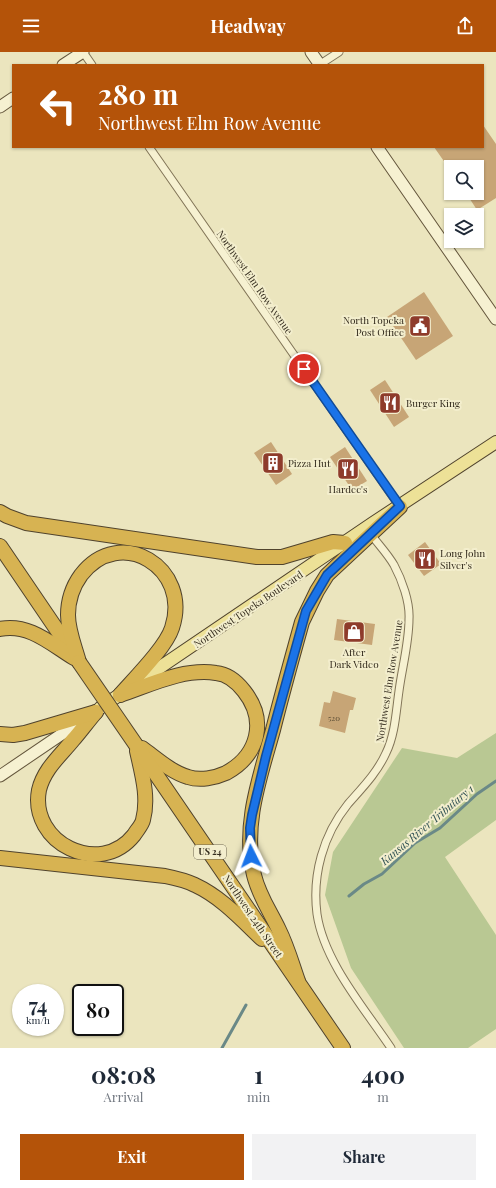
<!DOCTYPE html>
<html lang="en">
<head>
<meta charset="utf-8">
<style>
	:root { --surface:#fff; --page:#f2f2f3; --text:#1f2937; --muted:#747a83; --accent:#b45309 }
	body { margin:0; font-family:"Playfair Display",serif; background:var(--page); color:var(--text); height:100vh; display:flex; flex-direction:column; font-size:15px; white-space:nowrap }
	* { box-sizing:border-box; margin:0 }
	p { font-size:13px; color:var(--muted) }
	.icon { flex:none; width:22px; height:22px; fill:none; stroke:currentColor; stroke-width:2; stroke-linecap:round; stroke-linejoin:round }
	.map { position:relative; height:996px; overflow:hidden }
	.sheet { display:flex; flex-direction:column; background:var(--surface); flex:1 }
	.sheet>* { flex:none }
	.top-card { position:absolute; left:12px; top:12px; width:472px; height:84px; border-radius:0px; box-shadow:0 1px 3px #0004; background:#b45309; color:#fff; overflow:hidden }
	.tools { position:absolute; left:444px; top:108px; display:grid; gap:8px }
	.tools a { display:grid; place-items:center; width:40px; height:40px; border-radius:0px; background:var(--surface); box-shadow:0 1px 3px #0004; font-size:20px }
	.speed { position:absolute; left:12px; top:932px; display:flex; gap:8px; font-size:20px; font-weight:700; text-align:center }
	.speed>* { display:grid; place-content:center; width:52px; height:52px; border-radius:50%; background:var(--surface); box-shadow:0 1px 3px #0004; line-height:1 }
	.speed small { font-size:10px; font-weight:400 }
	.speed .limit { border:2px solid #111; border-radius:6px; background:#fff; color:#111 }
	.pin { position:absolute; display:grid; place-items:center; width:34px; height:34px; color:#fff; margin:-17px; border:2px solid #fff; border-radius:50%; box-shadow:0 1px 4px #0007 }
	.me { position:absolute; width:44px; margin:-22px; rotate:357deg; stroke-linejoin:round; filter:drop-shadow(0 0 3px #0008) }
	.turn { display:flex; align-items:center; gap:14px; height:84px; padding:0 20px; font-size:18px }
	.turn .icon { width:52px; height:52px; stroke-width:2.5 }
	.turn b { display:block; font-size:28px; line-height:34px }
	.eta { display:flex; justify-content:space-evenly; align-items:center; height:68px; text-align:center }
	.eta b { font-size:24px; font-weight:700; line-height:28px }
	.primary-button { display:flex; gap:8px; margin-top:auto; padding:8px 20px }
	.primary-button a { flex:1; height:46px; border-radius:0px; background:var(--accent); color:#fff; font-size:16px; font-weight:700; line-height:46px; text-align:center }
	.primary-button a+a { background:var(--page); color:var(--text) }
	header { display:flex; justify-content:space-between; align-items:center; height:52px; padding:0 20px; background:var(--accent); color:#fff; font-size:18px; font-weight:700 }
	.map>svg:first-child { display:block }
</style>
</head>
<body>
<header><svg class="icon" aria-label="menu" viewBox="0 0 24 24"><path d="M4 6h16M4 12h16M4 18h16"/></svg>Headway<svg class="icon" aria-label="share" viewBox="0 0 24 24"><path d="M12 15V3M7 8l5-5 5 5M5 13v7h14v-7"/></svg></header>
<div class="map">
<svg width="496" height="996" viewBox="0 0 496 996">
	<rect width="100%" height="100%" fill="#ebe5be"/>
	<path fill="#b9c893" d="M496,681V768L445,805L496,883V977L468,996H404L351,916L325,843L333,800L402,696L457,706Z"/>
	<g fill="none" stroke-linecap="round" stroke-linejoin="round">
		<g stroke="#6a8987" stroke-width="3">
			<path d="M349,844L364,832L382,822L415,791L440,776L477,742L496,729"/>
			<path d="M222,996L246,953"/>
		</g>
	</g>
	<g fill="#c7a576">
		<path d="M483,73L496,92V146L477,158L466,141H477V115H448L434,95H483Z"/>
		<path d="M424,240L453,284L416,308L387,265Z"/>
		<path d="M385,328L409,365L394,375L370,338Z"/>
		<path d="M271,390L292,422L276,433L254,401Z"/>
		<path d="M345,395L367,429L352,438L330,405Z"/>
		<path d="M425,490L441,512L424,524L408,503Z"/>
		<path d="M337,567L375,572L372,593L334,588Z"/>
		<path d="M333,639L356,646L353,658H350L345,681L319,674L324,650L330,651Z"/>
	</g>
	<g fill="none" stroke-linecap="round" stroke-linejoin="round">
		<g stroke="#827558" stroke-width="9">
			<g id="street">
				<path d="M83,0L92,13"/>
				<path d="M319,13L339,0"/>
				<path d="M149,95L400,455"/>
				<path d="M370,481C377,491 387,501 394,513C402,528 410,550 409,567C409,591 402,616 399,639C396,660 395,683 386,701C377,721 362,736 348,752C323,783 312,823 317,862C324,910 365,957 391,996"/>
			</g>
		</g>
		<g stroke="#64563c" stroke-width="13">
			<g id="secondary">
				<path d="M311,0L320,13"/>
				<path d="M63,13L83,0"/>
				<path d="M0,55L13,46"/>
				<path d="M377,95L496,267"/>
				<path d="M0,724L87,665"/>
			</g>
		</g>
		<g stroke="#50432d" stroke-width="14">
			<path id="primary" d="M100,656L373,471L496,390"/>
		</g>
		<g stroke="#50432d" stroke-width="16">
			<g id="highway">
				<path d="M0,460L7,464L26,471L257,505H282L333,490L345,491"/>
				<path d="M0,494L72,600"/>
				<path d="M0,577C29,571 51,592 74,606"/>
				<path d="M79,610C75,595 68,579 68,563C68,549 73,534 81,523C120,472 192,516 172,576C166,595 134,627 120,643"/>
				<path d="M120,643C150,633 183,616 216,621C227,622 237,630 244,639C267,668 259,703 226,721C215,726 200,729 188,725C171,720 156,706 142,696"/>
				<path d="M96,660C88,669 81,679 73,688C60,704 44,717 39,738C29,791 100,826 134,783C137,778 142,773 143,768C149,745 142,722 137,699"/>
				<path d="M0,682L13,683L25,681L96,660"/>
				<path d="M136,693L343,996"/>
				<path d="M0,806L165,824C175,826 185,828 195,833C221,845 241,867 262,887"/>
				<path d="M298,929C292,912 287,894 279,878C270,859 259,844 254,823C242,774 260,725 273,678C282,642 292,606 302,570L317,539L327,523L400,455"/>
			</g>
		</g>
		<use href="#street" stroke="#f6f1d1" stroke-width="7"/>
		<use href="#secondary" stroke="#f6f1d1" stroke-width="11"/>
		<use href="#primary" stroke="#ede197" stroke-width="12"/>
		<use href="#highway" stroke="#d7b352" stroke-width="14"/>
		<g stroke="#50432d" stroke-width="16" stroke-linecap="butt">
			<path id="highway-bridge" d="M79,610L136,693"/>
		</g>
		<use href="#highway-bridge" stroke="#d7b352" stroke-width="14"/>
	</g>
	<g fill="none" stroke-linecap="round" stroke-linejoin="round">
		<g stroke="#114b97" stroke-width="10">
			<path id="route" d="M251,804L250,776L252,763L266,704L306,559L327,523L400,454L304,317"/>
		</g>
		<use href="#route" stroke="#1a73e8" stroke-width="7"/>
	</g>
	<defs>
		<g id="civic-square" transform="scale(1.15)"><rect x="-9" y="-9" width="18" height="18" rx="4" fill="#8e3b2b" stroke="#f3eecd"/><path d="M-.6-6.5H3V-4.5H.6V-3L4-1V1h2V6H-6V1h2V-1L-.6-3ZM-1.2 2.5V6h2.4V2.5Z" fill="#fff"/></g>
		<g id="restaurant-square" transform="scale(1.15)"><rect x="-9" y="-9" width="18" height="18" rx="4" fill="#8e3b2b" stroke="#f3eecd"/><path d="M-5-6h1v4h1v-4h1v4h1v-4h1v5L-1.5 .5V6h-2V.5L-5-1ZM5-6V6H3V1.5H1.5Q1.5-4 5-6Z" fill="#fff"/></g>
		<g id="building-square" transform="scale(1.15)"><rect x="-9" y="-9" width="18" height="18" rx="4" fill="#8e3b2b" stroke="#f3eecd"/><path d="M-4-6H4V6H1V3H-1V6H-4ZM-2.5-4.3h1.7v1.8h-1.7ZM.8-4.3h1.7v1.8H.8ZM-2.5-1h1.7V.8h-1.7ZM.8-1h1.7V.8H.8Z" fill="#fff"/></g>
		<g id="shop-square" transform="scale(1.15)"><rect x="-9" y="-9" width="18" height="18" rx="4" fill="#8e3b2b" stroke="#f3eecd"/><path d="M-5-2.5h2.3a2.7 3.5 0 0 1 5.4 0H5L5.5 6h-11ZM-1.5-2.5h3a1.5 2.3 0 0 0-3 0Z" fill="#fff"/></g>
	</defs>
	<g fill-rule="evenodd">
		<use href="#civic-square" x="420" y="274"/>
		<use href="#restaurant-square" x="390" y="351"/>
		<use href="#building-square" x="273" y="411"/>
		<use href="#restaurant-square" x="348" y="417"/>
		<use href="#restaurant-square" x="425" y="507"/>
		<use href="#shop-square" x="354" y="580"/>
	</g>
	<g text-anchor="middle" stroke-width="4" stroke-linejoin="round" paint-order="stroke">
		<g font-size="8" fill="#574932">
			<text x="334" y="669">520</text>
		</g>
		<rect fill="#f3eecd" stroke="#6c6551" stroke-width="1" x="194" y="793" width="32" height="14" rx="3"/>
		<g font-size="9" font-weight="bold" fill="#322a1c">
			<text x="210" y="803">US 24</text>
		</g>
		<g font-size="10" fill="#322a1c" stroke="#f3eecd">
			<text transform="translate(255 230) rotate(55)" y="4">Northwest Elm Row Avenue</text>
			<text transform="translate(248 557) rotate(-34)" y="4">Northwest Topeka Boulevard</text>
			<text transform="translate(389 629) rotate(-81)" y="4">Northwest Elm Row Avenue</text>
			<text transform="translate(253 864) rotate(56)" y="4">Northwest 24th Street</text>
		</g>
		<g font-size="10" fill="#322a1c" stroke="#f3eecd" text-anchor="start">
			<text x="404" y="272" text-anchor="end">North Topeka<tspan x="404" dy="12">Post Office</tspan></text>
			<text x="406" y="355">Burger King</text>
			<text x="288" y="415">Pizza Hut</text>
			<text x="348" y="441" text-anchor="middle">Hardee's</text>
			<text x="440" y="505">Long John<tspan x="440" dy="12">Silver's</tspan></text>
			<text x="354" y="604" text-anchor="middle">After<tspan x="354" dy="12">Dark Video</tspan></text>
		</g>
		<g font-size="11" font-style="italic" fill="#2c4e51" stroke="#f3eecd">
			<text transform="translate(427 773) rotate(-40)" y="4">Kansas River Tributary 1</text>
		</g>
	</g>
</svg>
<div class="tools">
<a><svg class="icon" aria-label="search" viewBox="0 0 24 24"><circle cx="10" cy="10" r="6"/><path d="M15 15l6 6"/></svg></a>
<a><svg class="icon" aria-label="layers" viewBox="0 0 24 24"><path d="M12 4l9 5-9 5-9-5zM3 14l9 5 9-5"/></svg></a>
</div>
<div class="speed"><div>74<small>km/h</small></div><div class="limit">80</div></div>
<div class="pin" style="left:304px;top:317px;background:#d93025"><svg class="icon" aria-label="arrive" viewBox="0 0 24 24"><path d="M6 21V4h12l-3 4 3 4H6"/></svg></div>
<svg class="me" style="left:251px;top:804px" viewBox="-20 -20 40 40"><path d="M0-17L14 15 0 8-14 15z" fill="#1a73e8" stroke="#fff" stroke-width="4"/></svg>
<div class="top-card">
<div class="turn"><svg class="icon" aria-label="left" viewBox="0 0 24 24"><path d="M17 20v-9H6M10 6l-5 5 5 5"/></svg><div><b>280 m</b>Northwest Elm Row Avenue</div></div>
</div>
</div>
<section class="sheet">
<div class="eta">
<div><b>08:08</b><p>Arrival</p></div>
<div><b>1</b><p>min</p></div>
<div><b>400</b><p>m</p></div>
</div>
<div class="primary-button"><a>Exit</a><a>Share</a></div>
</section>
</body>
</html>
